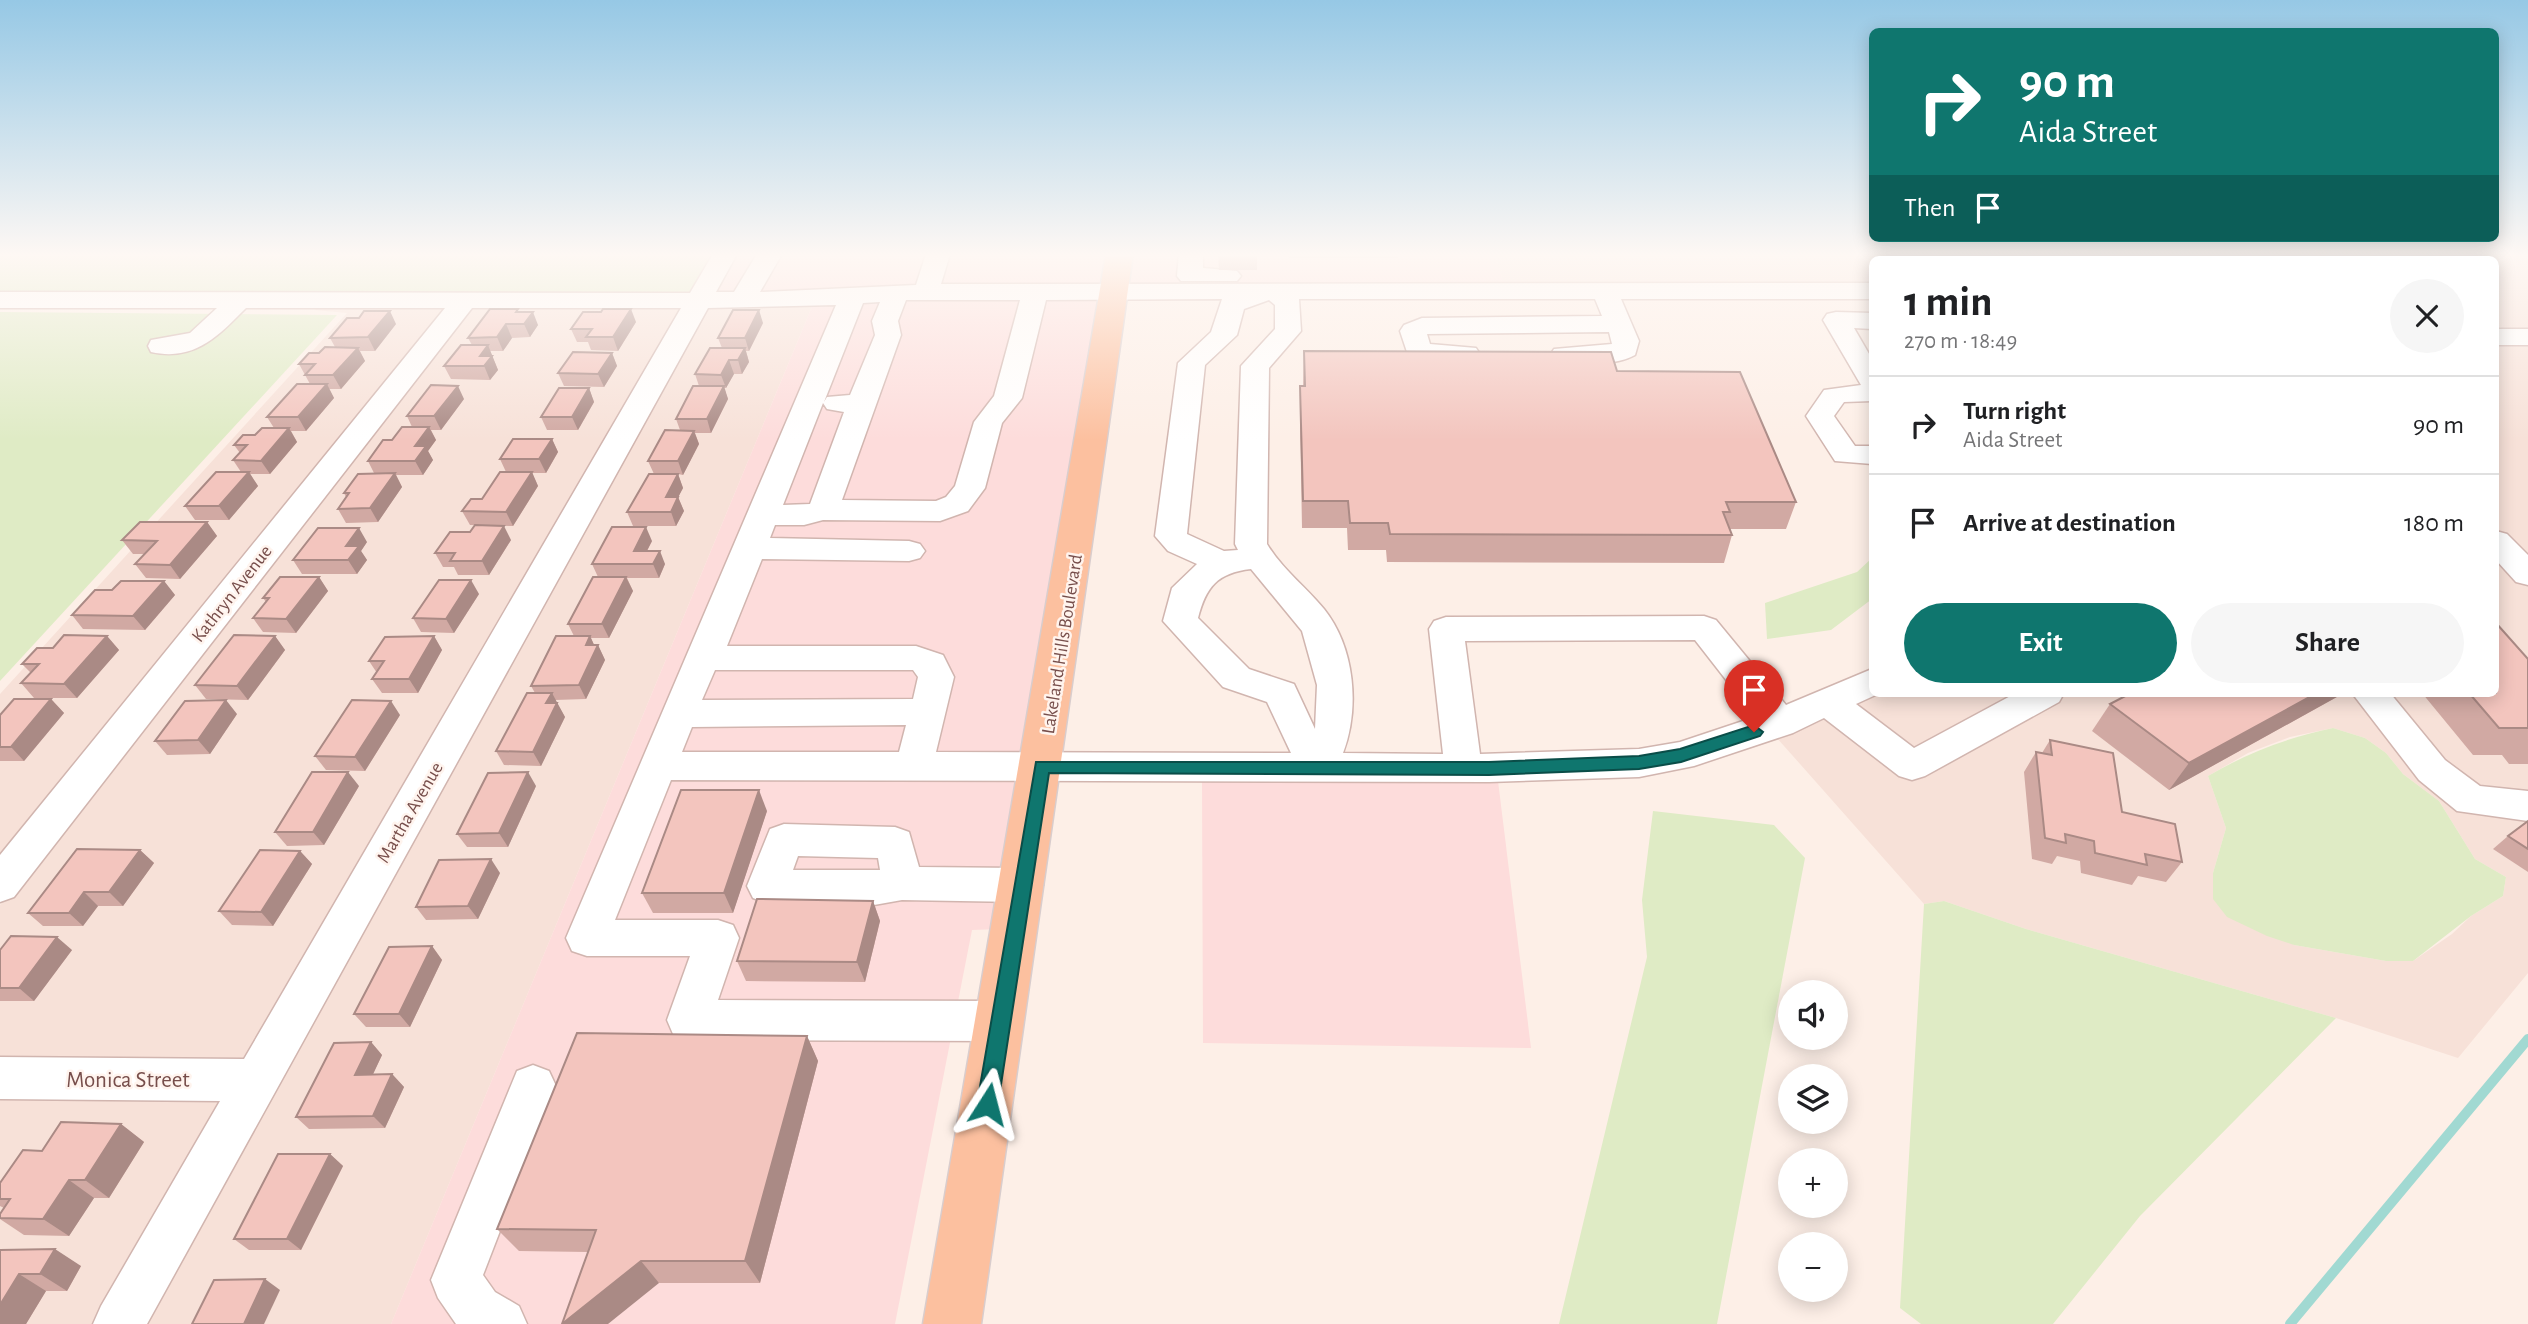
<!DOCTYPE html>
<html lang="en">
<head>
<meta charset="utf-8">
<style>
	:root { --surface:#fff; --page:#f6f6f6; --text:#202124; --muted:#757577; --line:#e0e0e0; --accent:#0f766e }
	body { margin:0; font-family:"Alegreya Sans",sans-serif; background:var(--page); color:var(--text); height:100vh; display:flex; flex-direction:column; font-size:26px; white-space:nowrap }
	* { box-sizing:border-box; margin:0 }
	p { font-size:23px; color:var(--muted) }
	.icon { flex:none; width:38px; height:38px; fill:none; stroke:currentColor; stroke-width:2; stroke-linecap:round; stroke-linejoin:round }
	.map { position:relative; flex:1; overflow:hidden }
	.side { position:absolute; left:1869px; top:256px; width:630px; height:441px; display:flex; flex-direction:column; background:var(--surface); border-radius:10px; box-shadow:0 4px 18px #0003 }
	.side>* { flex:none }
	.guide { position:absolute; left:1869px; top:28px; width:630px; height:214px; border-radius:10px; box-shadow:0 4px 18px #0003; background:#0f766e; color:#fff; overflow:hidden }
	.buttons { position:absolute; left:1778px; top:980px; display:grid; gap:14px }
	.buttons a { display:grid; place-items:center; width:70px; height:70px; border-radius:50%; background:var(--surface); box-shadow:0 4px 18px #0003; font-size:35px }
	.pin { position:absolute; display:grid; place-items:center; width:60px; height:60px; color:#fff; margin:-72px -30px; border-radius:50% 50% 50% 0; rotate:-45deg; box-shadow:0 0 7px #0007 }
	.pin .icon { rotate:45deg }
	.me { position:absolute; width:77px; margin:-38px; rotate:9deg; stroke-linejoin:round; filter:drop-shadow(0 0 5px #0008) }
	.turn { display:flex; align-items:center; gap:24px; height:147px; padding:0 35px; font-size:32px }
	.turn .icon { width:91px; height:91px; stroke-width:2.5 }
	.turn b { display:block; font-size:49px; line-height:60px }
	.then { display:flex; align-items:center; height:66px; padding:0 35px; background:#0003; gap:14px; font-size:26px }
	.round { display:grid; place-items:center; flex:none; width:74px; height:74px; border-radius:37px; background:var(--page) }
	.overview { display:flex; align-items:center; justify-content:space-between; height:119px; padding:0 35px }
	h1 { font-size:42px; font-weight:700; line-height:52px }
	.action { display:flex; gap:14px; margin-top:auto; padding:14px 35px }
	.action a { flex:1; height:80px; border-radius:42px; background:var(--accent); color:#fff; font-size:28px; font-weight:700; line-height:80px; text-align:center }
	.action a+a { background:var(--page); color:var(--text) }
	ul { padding:0; list-style:none }
	li { display:flex; align-items:center; gap:21px; height:98px; padding:0 35px; border-top:2px solid var(--line) }
	li div { flex:1 }
	li b { display:block; font-size:26px }
	li em { font-style:normal }
	.map>svg:first-child { display:block }
</style>
</head>
<body>
<div class="map">
<svg width="2528" height="1324" viewBox="0 0 2528 1324">
	<rect width="100%" height="100%" fill="#fdefe7"/>
	<g fill="#f7e1d8" fill-rule="evenodd">
		<path d="M1495,254H2206L2211,259H1872V285H1504Z"/>
		<path d="M2229,254H2528V561L2496,529V259H2233Z"/>
		<path d="M813,304L391,1324H139L705,306Z"/>
		<path d="M686,306L250,1062L0,1060V905L469,308Z"/>
		<path d="M317,307L450,308L0,865V694L347,313L315,310Z"/>
		<path d="M2496,553L2528,586V973L2458,1058L2336,1018L2026,929L1944,901L1924,904L1777,738L1880,693H2496ZM2333,728L2365,738L2386,753L2403,774L2439,801L2475,859L2506,877L2503,896L2471,916L2452,934L2413,961H2386L2294,945L2213,873L2226,828L2208,776L2248,753L2290,737Z"/>
		<path d="M0,1097L229,1098L99,1324H0Z"/>
	</g>
	<g fill="#fddcdb">
		<path d="M720,254H1110L1107,286L697,294Z"/>
		<path d="M1129,254H1495L1504,285L1126,286Z"/>
		<path d="M919,297H1105L1000,929L972,930L895,1324H391L813,304Z"/>
		<path d="M1256,780L1498,781L1531,1048L1203,1043L1202,782Z"/>
	</g>
	<g fill="#dfebc5">
		<path d="M0,254H720L697,294H0Z"/>
		<path d="M0,312L337,315L0,681Z"/>
		<path d="M1872,558V599L1831,630L1767,639L1765,603L1857,572Z"/>
		<path d="M2333,728L2365,738L2386,753L2403,774L2439,801L2475,859L2506,877L2503,896L2471,916L2413,961H2386L2294,945L2267,936L2227,917L2213,899V873L2226,828L2208,776C2249,752 2287,738 2333,728Z"/>
		<path d="M1653,811L1774,825L1805,858L1717,1324H1559L1647,957L1642,900Z"/>
		<path d="M1944,901L2026,929L2336,1018L2140,1216L2053,1324H1921L1900,1308L1924,904Z"/>
	</g>
	<g fill="none" stroke-linecap="round" stroke-linejoin="round">
		<path stroke="#a1d9d2" stroke-width="10" d="M2290,1324L2528,1039"/>
		<g stroke="#d1b5af" stroke-width="3">
			<g id="minor">
				<path d="M713,254H737L716,292H734L757,254H782L760,292L916,285L926,254H950L941,284L1872,283V299H1621L1639,341L1635,355C1616,366 1575,366 1554,361L1550,355L1554,349L1612,344L1609,332L1427,334L1430,344L1476,348L1480,354L1476,360L1466,362L1409,358L1400,331L1404,325L1422,318L1602,316L1595,299H1299L1301,331L1269,368L1267,544C1282,569 1306,587 1324,609C1355,648 1360,708 1343,753L1443,754L1429,629L1434,621L1446,617L1704,616L1716,620L1786,705L1872,669V693H1880L1856,704L1914,748L2016,693H2064L2059,702L1925,776L1912,780L1899,776L1824,718L1793,733L1694,766L1639,777L1489,782L671,780L615,920H718L733,925L739,938L718,1000L1001,1001L1017,1007L1023,1021L1017,1035L1001,1041L689,1040L673,1034L667,1020L690,956H587L572,951L566,938L836,305L708,308L147,1324H93L101,1306L220,1101L0,1099V1057L244,1059L681,308H472L14,897L0,902V855L445,308H246C219,335 195,362 151,352L148,346L151,340L190,333L217,308H0V292L690,293ZM1222,299L1211,332L1178,363L1155,536L1168,551L1197,564L1172,588L1163,621L1223,687L1267,702L1291,753L936,752L954,677L943,655L916,646H727L762,559L909,561L920,558L925,551L920,544L909,541L770,538L775,525H804L823,520L940,521L968,511L985,488L1002,423L1022,398L1046,300ZM906,300H1020L994,396L974,422L955,486L946,497L936,501L842,500L901,335L898,321ZM1269,300L1275,305V329L1241,366L1235,544L1238,550L1224,551L1187,534L1205,365L1237,335L1244,309ZM880,302L872,321L875,335L850,395L827,397L824,402L863,303ZM823,403L827,409L844,412L810,504L783,505ZM1251,569L1302,631L1317,685L1315,729L1294,684L1249,669L1198,618C1206,587 1217,573 1251,569ZM1695,640L1755,717L1680,742L1639,749L1480,754L1465,641ZM715,670H913L918,677L913,699L702,700ZM906,725L899,752H682L692,727Z"/>
				<path d="M1179,254H1203V268L1237,271L1241,276L1237,281H1181L1177,276Z"/>
				<path d="M2207,254H2232L2235,259H2210Z"/>
				<path d="M1836,312L1872,313V329L1854,328L1872,359V401L1844,402L1834,416L1855,446H1872V464L1835,461L1806,416L1824,390L1861,385L1823,320L1827,314Z"/>
				<rect x="2496" y="329" width="32" height="16"/>
				<path d="M2496,531L2507,534L2528,555V585L2516,582L2496,560Z"/>
				<path d="M2352,693H2390L2445,760L2480,786L2528,791V821L2457,811L2419,780Z"/>
				<path d="M784,824L895,827L909,832L919,867L1023,868L1037,873L1043,885L1037,897L1023,902L902,900L874,905L767,903L753,898L747,886L770,829ZM798,856L878,858L880,870H793Z"/>
				<path d="M533,1065L549,1071L556,1086L483,1275L495,1292L519,1306L527,1324H456L438,1298L431,1280L517,1071Z"/>
			</g>
		</g>
		<g stroke="#d9cdcd" stroke-width="3">
			<path id="major" d="M1106,254H1133L981,1324H923Z"/>
		</g>
		<use href="#minor" fill="#fff" fill-rule="evenodd"/>
		<use href="#major" fill="#fcc09f" fill-rule="evenodd"/>
	</g>
	<g fill="#d1a9a3">
		<path d="M1218,254H1257V270H1219Z"/>
		<path d="M1288,254H1398V258H1289Z"/>
		<path d="M2154,254H2203L2204,255L2201,259H2158Z"/>
		<path d="M520,312L538,325L530,337L512,338L503,351H490L498,370L490,380L451,379L444,366L472,345L468,338Z"/>
		<path d="M636,322L618,351L591,350L588,342H577L571,329Z"/>
		<path d="M763,323L749,351H746L749,362L742,374H734L726,388H724L728,399L711,433H695L699,444L683,475L678,474L683,488L678,497L684,511L676,526H633L627,512L654,474L648,461L680,430L676,419L699,386L695,374L722,348L718,338Z"/>
		<path d="M396,324L375,351H360L365,361L341,389H329L334,398L306,431H291L297,442L270,474H250L258,486L229,520H195L185,506L241,472L233,460L240,453L234,445L274,428L267,417L310,384L299,364L319,353L335,347L330,338Z"/>
		<path d="M1304,351L1617,371L1796,502L1786,529H1730L1732,535L1724,563L1387,562L1386,550H1348L1347,528H1302L1300,413V386H1303Z"/>
		<path d="M612,353L617,366L604,387L564,386L558,373Z"/>
		<path d="M589,388L594,402L578,430H547L541,417Z"/>
		<path d="M464,399L441,430H431L436,440L428,451L433,460L423,475H396L402,487L378,522L346,523L338,509L346,497L344,493L374,473L368,461L412,427L407,416Z"/>
		<path d="M552,439L558,452L546,473H532L538,486L513,526L470,525L462,511L482,499L506,472L500,459Z"/>
		<path d="M207,522L217,536L180,579L146,578L135,564L144,554H133L122,540Z"/>
		<path d="M511,540L489,575H458L454,567H443L435,553Z"/>
		<path d="M652,541L647,551L665,564L659,578H627L633,591L609,638H591L594,645H598L605,660L586,699L555,700L565,717L541,766L504,765L496,751L535,693L531,686L574,636L568,624L598,577L592,564Z"/>
		<path d="M367,542L361,551L367,560L357,574H302L293,560Z"/>
		<path d="M319,577L328,591L296,633L263,632L253,618L266,602L263,598Z"/>
		<path d="M164,581L175,595L145,630L83,629L72,615L112,590Z"/>
		<path d="M479,594L454,633L421,632L413,618Z"/>
		<path d="M107,636L119,650L77,698H34L21,683L31,673L22,664L53,648Z"/>
		<path d="M275,636L285,650L248,700L206,699L195,685Z"/>
		<path d="M434,636L442,650L418,693H382L372,679L377,673L369,661Z"/>
		<path d="M2528,659V764H2509L2502,755H2473L2422,693H2496Z"/>
		<path d="M2344,693L2169,790L2092,731L2110,704Z"/>
		<path d="M51,699L64,713L24,761H0V715Z"/>
		<path d="M237,714L210,754L167,755L155,741Z"/>
		<path d="M400,715L365,771L326,770L315,756Z"/>
		<path d="M2050,740L2122,812L2182,862L2166,882L2138,876L2132,885L2081,873L2080,861L2057,856L2052,864L2032,859L2024,772L2036,752L2042,753Z"/>
		<path d="M359,786L324,845L287,846L275,832Z"/>
		<path d="M536,786L508,847H467L457,834Z"/>
		<path d="M767,811L733,913H653L642,893Z"/>
		<path d="M2528,821V872L2493,849L2508,836Z"/>
		<path d="M140,850L154,863L123,906H98L83,926H43L28,913Z"/>
		<path d="M300,851L312,864L273,926L232,925L219,911Z"/>
		<path d="M500,873L478,919L426,920L416,907Z"/>
		<path d="M873,901L880,921L865,982L746,981L737,961Z"/>
		<path d="M432,946L442,960L410,1027H366L354,1014Z"/>
		<path d="M0,950H72L34,1001H0Z"/>
		<path d="M807,1036L818,1061L760,1283H659L588,1252L519,1251L497,1229Z"/>
		<path d="M371,1042L382,1055L373,1074H392L404,1087L385,1128L309,1129L296,1117Z"/>
		<path d="M121,1124L144,1142L109,1198H94L69,1236L24,1235L0,1219V1214L4,1208L0,1206V1183L42,1151Z"/>
		<path d="M330,1154L343,1166L301,1250H249L234,1239Z"/>
		<path d="M0,1250L81,1266L67,1291H46L26,1324Z"/>
	</g>
	<g fill="#aa8a85">
		<path d="M631,309L636,322L618,351L613,337Z"/>
		<path d="M759,310L763,323L749,351L745,338Z"/>
		<path d="M390,311L396,324L375,351L368,337Z"/>
		<path d="M533,312L538,325L530,337L524,324Z"/>
		<path d="M506,324L512,338L503,351L497,337Z"/>
		<path d="M488,345L498,370L490,380L480,356Z"/>
		<path d="M358,348L365,361L341,389L333,375Z"/>
		<path d="M745,348L749,362L742,374L738,360Z"/>
		<path d="M612,353L617,366L604,387L598,374Z"/>
		<path d="M729,360L734,374L726,388L721,375Z"/>
		<path d="M327,384L334,398L306,431L298,417Z"/>
		<path d="M458,386L464,399L441,430L434,416Z"/>
		<path d="M724,386L728,399L711,433L707,419Z"/>
		<path d="M589,388L594,402L578,430L572,417Z"/>
		<path d="M429,427L436,440L428,451L433,460L423,475L415,461V446Z"/>
		<path d="M289,428L297,442L270,474L261,461Z"/>
		<path d="M694,431L699,444L683,475L678,461Z"/>
		<path d="M552,439L558,452L546,473L539,459Z"/>
		<path d="M249,472L258,486L229,520L219,506Z"/>
		<path d="M532,472L538,486L513,526L506,512Z"/>
		<path d="M395,473L402,487L378,522L370,508Z"/>
		<path d="M678,474L683,488L671,511L666,497Z"/>
		<path d="M678,497L684,511L676,526L671,512Z"/>
		<path d="M207,522L217,536L180,579L170,565Z"/>
		<path d="M504,526L511,540L489,575L482,561Z"/>
		<path d="M646,527L652,541L640,564L634,551Z"/>
		<path d="M359,528L367,542L361,551L367,560L357,574L348,560L346,546Z"/>
		<path d="M660,551L665,564L659,578L653,564Z"/>
		<path d="M319,577L328,591L296,633L286,619Z"/>
		<path d="M626,577L633,591L609,638L602,624Z"/>
		<path d="M471,580L479,594L454,633L446,619Z"/>
		<path d="M164,581L175,595L145,630L133,616Z"/>
		<path d="M107,636L119,650L77,698L64,684Z"/>
		<path d="M275,636L285,650L248,700L237,686Z"/>
		<path d="M434,636L442,650L418,693L409,679Z"/>
		<path d="M590,636L596,649L598,645L605,660L586,699L579,685L586,645Z"/>
		<path d="M552,693L565,717L541,766L533,752L546,703Z"/>
		<path d="M2317,693H2344L2169,790L2189,763Z"/>
		<path d="M51,699L64,713L24,761L11,747Z"/>
		<path d="M226,700L237,714L210,754L198,740Z"/>
		<path d="M391,701L400,715L365,771L355,757Z"/>
		<path d="M348,772L359,786L324,845L313,832Z"/>
		<path d="M528,772L536,786L508,847L499,833Z"/>
		<path d="M759,790L767,811L733,913L724,893Z"/>
		<path d="M140,850L154,863L123,906L109,892Z"/>
		<path d="M300,851L312,864L273,926L261,912Z"/>
		<path d="M491,859L500,873L478,919L468,906Z"/>
		<path d="M84,892L98,906L83,926L69,913Z"/>
		<path d="M873,901L880,921L865,982L857,962Z"/>
		<path d="M57,937L72,950L34,1001L19,988Z"/>
		<path d="M432,946L442,960L410,1027L399,1014Z"/>
		<path d="M807,1036L818,1061L760,1283L745,1261Z"/>
		<path d="M371,1042L382,1055L367,1087L355,1075Z"/>
		<path d="M392,1074L404,1087L385,1128L373,1116Z"/>
		<path d="M121,1124L144,1142L109,1198L85,1180Z"/>
		<path d="M330,1154L343,1166L301,1250L287,1239Z"/>
		<path d="M69,1180L94,1198L69,1236L43,1219Z"/>
		<path d="M55,1249L81,1266L67,1291L40,1274Z"/>
		<path d="M641,1261L659,1283L608,1324H562Z"/>
		<path d="M19,1274L46,1291L26,1324H0V1305Z"/>
		<path d="M265,1279L280,1290L264,1324H244Z"/>
	</g>
	<g fill="#f3c5be" stroke="#aa8a85" stroke-width="2">
		<path d="M490,309H518L516,312H533L524,324H506L497,337L468,338Z"/>
		<path d="M603,309H631L613,337H586L592,329H571L583,312H601Z"/>
		<path d="M733,310H759L745,338H718Z"/>
		<path d="M364,311H390L368,337L330,338L347,318H359Z"/>
		<path d="M461,345H488L480,356H492L484,366H444Z"/>
		<path d="M325,347L358,348L333,375H305L315,364H299L309,353H319Z"/>
		<path d="M710,348H745L738,360H729L721,375L695,374Z"/>
		<path d="M1304,351L1611,352L1617,371L1740,372L1796,502H1726L1730,512H1723L1732,535L1390,534L1388,523H1350L1348,501H1303L1300,386H1305Z"/>
		<path d="M573,352L612,353L598,374L558,373Z"/>
		<path d="M297,384H327L298,417H267Z"/>
		<path d="M431,385L458,386L434,416H407Z"/>
		<path d="M693,386H724L707,419H676Z"/>
		<path d="M559,388H589L572,417H541Z"/>
		<path d="M402,427H429L415,446H426L415,461H368L383,440H392Z"/>
		<path d="M262,428H289L261,461L233,460L247,445H234L243,435H255Z"/>
		<path d="M665,430L694,431L678,461H648Z"/>
		<path d="M513,439H552L539,459H500Z"/>
		<path d="M216,472H249L219,506H185Z"/>
		<path d="M500,472H532L506,512L462,511L471,499H482Z"/>
		<path d="M395,473L370,508L338,509L349,493H344L358,474Z"/>
		<path d="M649,474H678L666,497H678L671,512H627Z"/>
		<path d="M140,522H207L170,565L135,564L157,541L122,540Z"/>
		<path d="M475,525L504,526L482,561H450L455,553H435L450,532H470Z"/>
		<path d="M612,527H646L634,551H660L653,564H592Z"/>
		<path d="M318,528H359L346,546H359L348,560H293Z"/>
		<path d="M280,577H319L286,619L253,618L269,598H263Z"/>
		<path d="M593,577H626L602,624H568Z"/>
		<path d="M439,580H471L446,619L413,618Z"/>
		<path d="M121,581H164L133,616L72,615L95,590H112Z"/>
		<path d="M2496,623L2528,659V728H2499L2469,693H2496Z"/>
		<path d="M64,635L107,636L64,684L21,683L39,664H22L37,648H53Z"/>
		<path d="M234,635L275,636L237,686L195,685Z"/>
		<path d="M434,636L409,679H372L384,661H369L385,637Z"/>
		<path d="M556,636H590L586,645H598L579,685L531,686Z"/>
		<path d="M527,693H552L546,703H557L533,752L496,751Z"/>
		<path d="M2131,693H2317L2189,763L2110,704Z"/>
		<path d="M14,699H51L11,747H0V715Z"/>
		<path d="M226,700L198,740L155,741L185,701Z"/>
		<path d="M352,700L391,701L355,757L315,756Z"/>
		<path d="M2050,740L2113,753L2122,812L2175,824L2182,862L2145,854L2147,865L2095,853L2094,841L2065,834L2066,843L2045,838L2036,752L2052,755Z"/>
		<path d="M312,772H348L313,832H275Z"/>
		<path d="M528,772L499,833L457,834L488,773Z"/>
		<path d="M681,790H759L724,893H642Z"/>
		<path d="M2528,821V849L2508,836Z"/>
		<path d="M77,849L140,850L109,892H84L69,913H28Z"/>
		<path d="M260,850L300,851L261,912L219,911Z"/>
		<path d="M491,859L468,906L416,907L439,860Z"/>
		<path d="M757,899L873,901L857,962L737,961Z"/>
		<path d="M11,936L57,937L19,988H0V950Z"/>
		<path d="M432,946L399,1014H354L389,947Z"/>
		<path d="M577,1033L807,1036L745,1261H641L562,1324L596,1230L497,1229Z"/>
		<path d="M371,1042L355,1075L392,1074L373,1116L296,1117L334,1043Z"/>
		<path d="M61,1122L121,1124L85,1180H69L43,1219L0,1218V1214L10,1199H0V1183L23,1150L42,1151Z"/>
		<path d="M278,1154H330L287,1239H234Z"/>
		<path d="M55,1249L40,1274H19L0,1305V1250Z"/>
		<path d="M265,1279L244,1324H192L214,1280Z"/>
	</g>
	<linearGradient id="sky" x2="0" y2="1"><stop stop-color="#96c8e5"/><stop offset="0.58" stop-color="#fef8f4"/><stop offset="1" stop-color="#fef8f4" stop-opacity="0"/></linearGradient>
	<rect width="2528" height="440" fill="url(#sky)"/>
	<path fill="#0f766e" stroke="#0a4d48" stroke-width="2" d="M1754,725L1763,732L1760,736L1681,762L1639,769L1489,775L1049,773L998,1104L995,1111L988,1114L980,1111L977,1104L1036,762H1489L1639,756L1680,749Z"/>
	<g text-anchor="middle" stroke-width="5" stroke-linejoin="round" paint-order="stroke">
		<g font-size="19" fill="#774e4b" stroke="#fff4ee">
			<text transform="translate(231 593) rotate(-52)" y="7">Kathryn Avenue</text>
			<text transform="translate(1061 644) rotate(-81)" y="7">Lakeland Hills Boulevard</text>
			<text transform="translate(409 812) rotate(-60)" y="7">Martha Avenue</text>
		</g>
		<g font-size="23" fill="#774e4b" stroke="#fff4ee">
			<text x="128" y="1087">Monica Street</text>
		</g>
	</g>
</svg>
<div class="buttons">
<a><svg class="icon" aria-label="sound" viewBox="0 0 24 24"><path d="M4 9h4l5-4v14l-5-4H4zM17 9q2 3 0 6"/></svg></a>
<a><svg class="icon" aria-label="layers" viewBox="0 0 24 24"><path d="M12 4l9 5-9 5-9-5zM3 14l9 5 9-5"/></svg></a>
<a>+</a>
<a>−</a>
</div>
<div class="pin" style="left:1754px;top:732px;background:#d93025"><svg class="icon" aria-label="arrive" viewBox="0 0 24 24"><path d="M6 21V4h12l-3 4 3 4H6"/></svg></div>
<svg class="me" style="left:988px;top:1104px" viewBox="-20 -20 40 40"><path d="M0-17L14 15 0 8-14 15z" fill="#0f766e" stroke="#fff" stroke-width="4"/></svg>
<div class="guide">
<div class="turn"><svg class="icon" aria-label="right" viewBox="0 0 24 24"><path d="M7 20v-9h11M14 6l5 5-5 5"/></svg><div><b>90 m</b>Aida Street</div></div>
<div class="then">Then<svg class="icon" aria-label="arrive" viewBox="0 0 24 24"><path d="M6 21V4h12l-3 4 3 4H6"/></svg></div>
</div>
<section class="side">
<div class="overview"><div><h1>1 min</h1><p>270 m · 18:49</p></div><a class="round"><svg class="icon" aria-label="close" viewBox="0 0 24 24"><path d="M6 6l12 12M18 6L6 18"/></svg></a></div>
<ul>
<li><svg class="icon" aria-label="right" viewBox="0 0 24 24"><path d="M7 20v-9h11M14 6l5 5-5 5"/></svg><div><b>Turn right</b><p>Aida Street</p></div><em>90 m</em></li>
<li><svg class="icon" aria-label="arrive" viewBox="0 0 24 24"><path d="M6 21V4h12l-3 4 3 4H6"/></svg><div><b>Arrive at destination</b></div><em>180 m</em></li>
</ul>
<div class="action"><a>Exit</a><a>Share</a></div>
</section>
</div>
</body>
</html>
